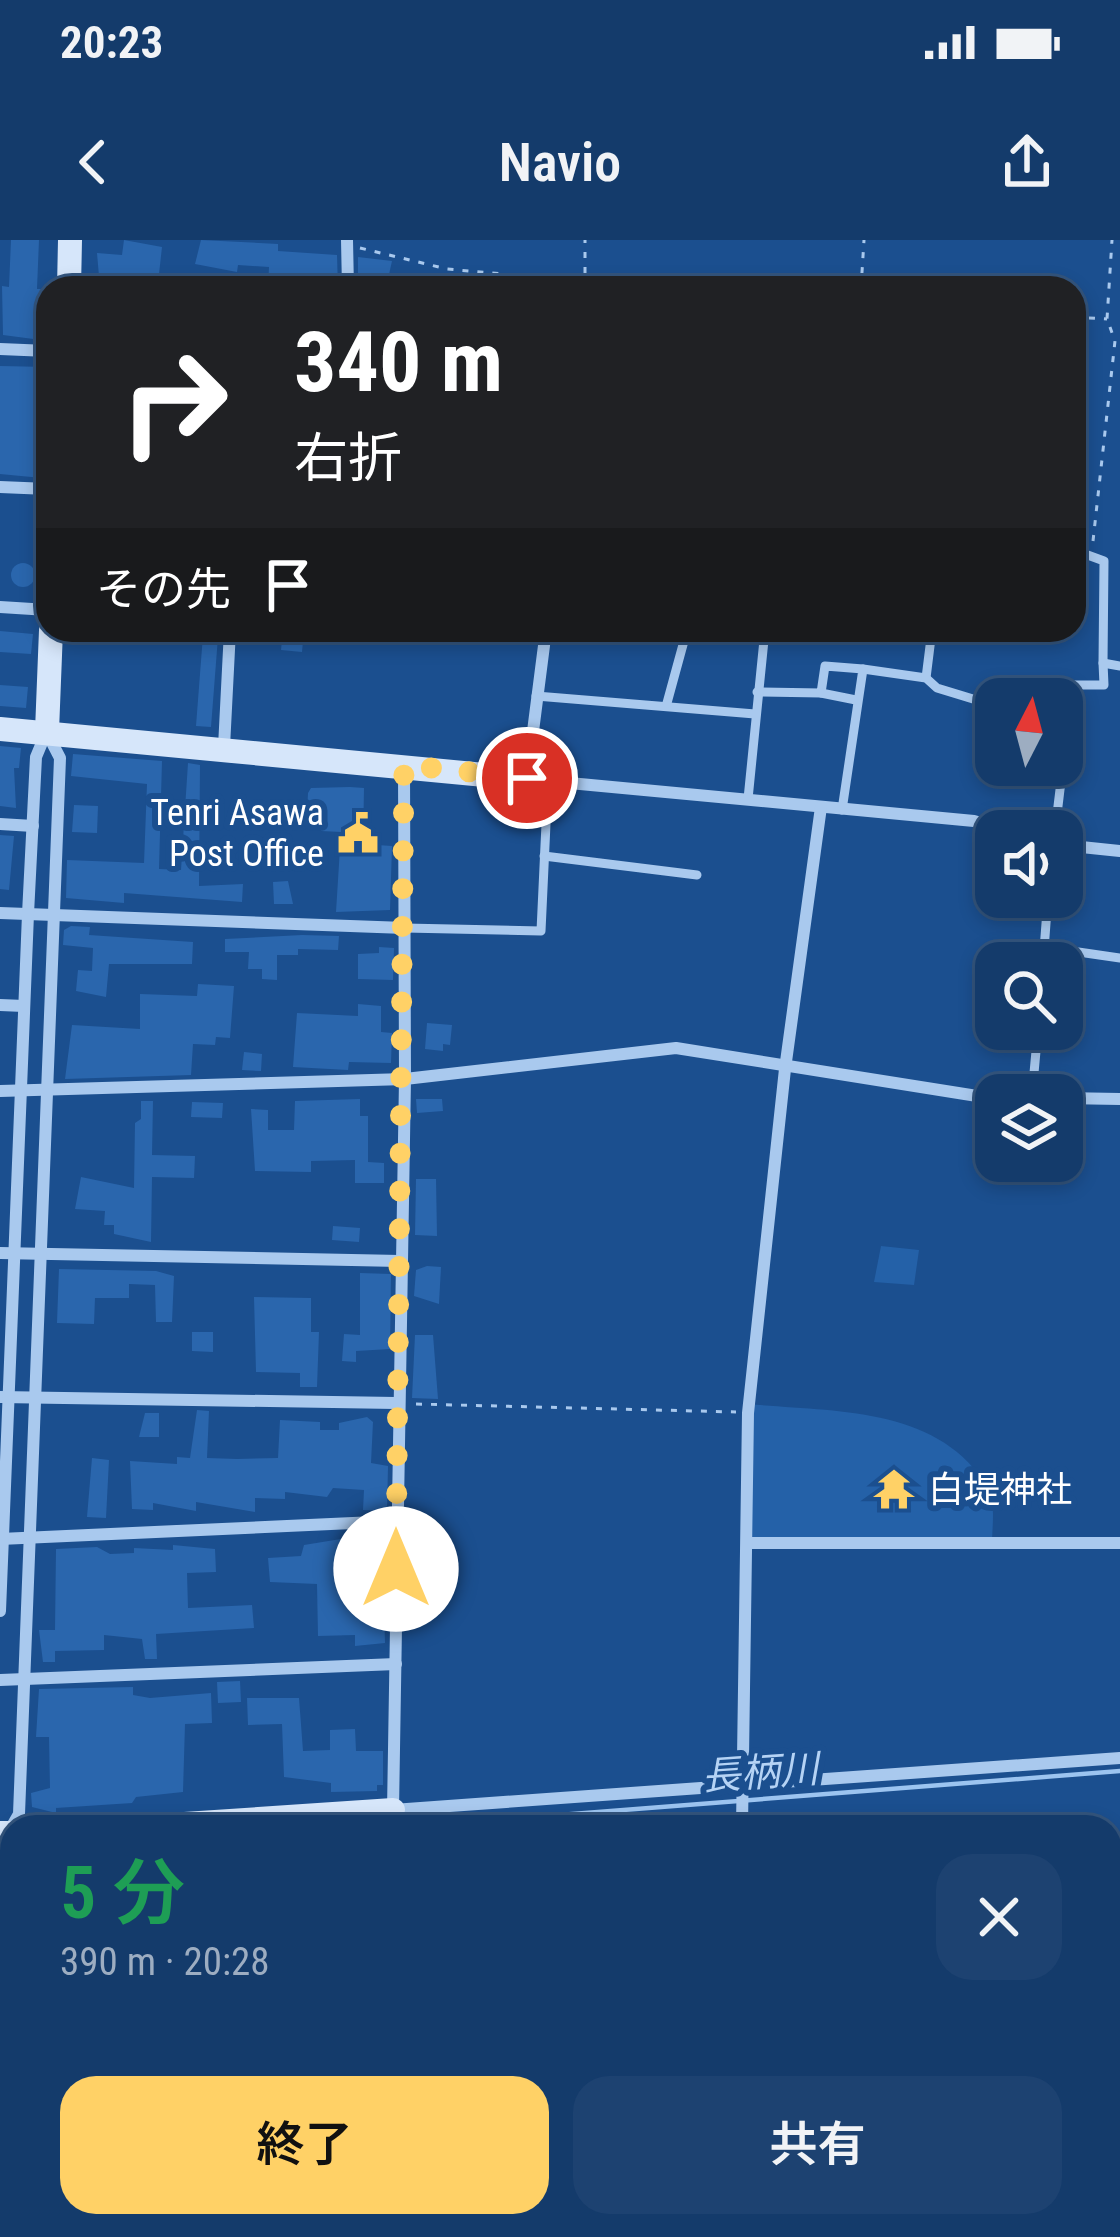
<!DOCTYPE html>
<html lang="ja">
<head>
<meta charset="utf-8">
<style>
	:root { --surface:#143b6b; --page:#1d4271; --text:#f1f3f6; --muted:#9dadc1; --line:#33557e; --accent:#ffd166 }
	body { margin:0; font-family:"Roboto Condensed","Noto Sans JP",sans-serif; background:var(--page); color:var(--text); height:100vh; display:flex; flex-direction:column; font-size:45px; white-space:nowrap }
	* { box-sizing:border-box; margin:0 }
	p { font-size:39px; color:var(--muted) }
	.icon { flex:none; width:66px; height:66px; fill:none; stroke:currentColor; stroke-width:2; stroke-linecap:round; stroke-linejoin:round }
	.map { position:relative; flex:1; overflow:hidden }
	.panel { position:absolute; left:0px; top:1575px; width:1122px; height:423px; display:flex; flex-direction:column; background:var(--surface); border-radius:36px 36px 0 0; box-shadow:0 6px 18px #0003,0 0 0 3px var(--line) }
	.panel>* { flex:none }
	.top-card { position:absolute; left:36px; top:36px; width:1050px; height:366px; border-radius:36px; box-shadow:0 6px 18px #0003,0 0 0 3px var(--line); background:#202124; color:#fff; overflow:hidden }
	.needle { width:78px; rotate:6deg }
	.buttons { position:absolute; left:975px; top:438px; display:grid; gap:24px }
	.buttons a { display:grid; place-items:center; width:108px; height:108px; border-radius:24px; background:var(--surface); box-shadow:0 6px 18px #0003,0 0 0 3px var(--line); font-size:60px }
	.pin { position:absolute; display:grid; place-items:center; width:102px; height:102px; color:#fff; margin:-51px; border:6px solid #fff; border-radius:50%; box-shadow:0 3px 12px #0007 }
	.me { position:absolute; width:132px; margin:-66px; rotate:0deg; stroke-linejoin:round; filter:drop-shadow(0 0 9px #0008) }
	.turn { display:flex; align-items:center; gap:42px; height:252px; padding:0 60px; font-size:54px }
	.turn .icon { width:156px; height:156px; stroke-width:2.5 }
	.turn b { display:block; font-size:84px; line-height:102px }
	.then { display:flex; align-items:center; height:114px; padding:0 60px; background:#0003; gap:24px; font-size:45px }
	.round { display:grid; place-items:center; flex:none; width:126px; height:126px; border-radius:36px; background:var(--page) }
	.head { display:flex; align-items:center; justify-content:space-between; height:204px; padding:0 60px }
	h1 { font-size:72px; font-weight:600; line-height:90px; color:#1e9e55 }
	.button { display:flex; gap:24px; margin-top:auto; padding:24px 60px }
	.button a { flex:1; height:138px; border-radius:36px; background:var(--accent); color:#111; font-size:48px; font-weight:600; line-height:138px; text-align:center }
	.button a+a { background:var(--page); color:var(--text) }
	.status { display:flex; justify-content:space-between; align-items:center; height:84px; padding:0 60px; background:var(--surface); direction:ltr }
	.status svg { height:33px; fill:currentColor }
	header { display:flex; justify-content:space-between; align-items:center; height:156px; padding:0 60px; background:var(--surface); font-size:54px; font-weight:600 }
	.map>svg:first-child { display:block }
</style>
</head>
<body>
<div class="status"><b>20:23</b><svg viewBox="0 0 49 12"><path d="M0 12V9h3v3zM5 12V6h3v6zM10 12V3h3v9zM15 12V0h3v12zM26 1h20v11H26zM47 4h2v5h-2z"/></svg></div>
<header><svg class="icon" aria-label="back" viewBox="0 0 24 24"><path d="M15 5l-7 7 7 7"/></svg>Navio<svg class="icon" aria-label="share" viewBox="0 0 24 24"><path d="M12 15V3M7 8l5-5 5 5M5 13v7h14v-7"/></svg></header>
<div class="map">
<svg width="1120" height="1997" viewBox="0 0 1120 1997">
	<rect width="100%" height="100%" fill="#1b4f8f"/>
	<g fill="#2461a8">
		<path d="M881,1006L919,1010L914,1045L874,1042Z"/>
		<path d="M749,1164C832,1172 939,1165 988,1248C996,1261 992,1288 992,1304L747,1303Z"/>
	</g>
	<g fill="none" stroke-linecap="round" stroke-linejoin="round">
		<path stroke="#9cc4f0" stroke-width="4.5" d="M405,1587L1120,1531"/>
	</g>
	<g fill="#2a66ad">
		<path d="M11,0H39L37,49H44L41,100L3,95L2,46L9,47Z"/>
		<path d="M124,0L162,7L159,34L144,33L143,48H100L97,13L122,15Z"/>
		<path d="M201,0L278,4V11L337,15L338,48H268L269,27L238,25L237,32L195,24Z"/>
		<path d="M358,17L392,21L386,48H358Z"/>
		<path d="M0,126L48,127L39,211L47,216L42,238L0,234Z"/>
		<circle cx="23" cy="335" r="12"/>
		<path d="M283,390H304L302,412L281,410Z"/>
		<path d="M0,391L33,394L31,414L0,412Z"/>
		<path d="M203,395L218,397L211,487L196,486Z"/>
		<path d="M0,445L28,447L26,468L0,466Z"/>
		<path d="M0,506L21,508L19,528H14L16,568L0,566Z"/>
		<path d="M73,514L162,521L159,629L181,630L188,523L200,525L199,646L243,644L242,662L124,653V663L66,658L67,620L144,623L147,544L71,536Z"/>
		<path d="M350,547L364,548L363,604L392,606L390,670L336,672L341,592L321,591L323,573H307L308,553L311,548Z"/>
		<path d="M74,565L98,566L97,593L72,592Z"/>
		<path d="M0,595L14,596L9,650L0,649Z"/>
		<path d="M288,641L293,664H274L273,642Z"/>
		<path d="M71,686L90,687L89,695L193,702L192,724H109L106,757L76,751L78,730L92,731L93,708L63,705L64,690Z"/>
		<path d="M302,695L339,696L338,710L298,709V715H277V740L262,739V729H248L249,712H225V699Z"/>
		<path d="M379,707L394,708L393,740L358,739V714L379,713Z"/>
		<path d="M198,744L234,746L230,798L216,797L215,805L193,804L191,835L65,839L72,785L140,789V754L197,756Z"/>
		<path d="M358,764L381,766V792L392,793L391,823L349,822L348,830L293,827L297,773L358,776Z"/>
		<path d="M427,783L452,785L450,805L443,804V811L425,809Z"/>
		<path d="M244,812L262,814L261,831L242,830Z"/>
		<path d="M360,859V876H368V922L384,923V943H355V920L311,921V932L255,931L251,869L268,870V890H294L295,861Z"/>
		<path d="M416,859H442L443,871L417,873Z"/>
		<path d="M141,861H153L152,915L195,916L194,938L152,937L151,1002L114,994V985H104L105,971L75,969L81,937L134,948L135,883L141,879Z"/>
		<path d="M192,862L223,863L222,878L191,877Z"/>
		<path d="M416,939H436L437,996L415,995Z"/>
		<path d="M333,986L360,988L359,1002L332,1000Z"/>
		<path d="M427,1026L441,1027L439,1064L414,1056L416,1030Z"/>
		<path d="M59,1029L156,1031L174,1036L172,1082H156L155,1045L129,1044V1058H95L94,1084L57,1083Z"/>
		<path d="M360,1033L391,1034L390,1109L356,1111V1122L342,1121L344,1094L360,1095Z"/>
		<path d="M254,1057L311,1058V1092H319L317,1147H300V1133L256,1132Z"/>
		<path d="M192,1092H213V1112L192,1111Z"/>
		<path d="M415,1095H433L438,1159L412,1158Z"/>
		<path d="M197,1170L209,1171L207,1218L237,1219L278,1218L280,1180L320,1182V1190H339V1183L367,1177L373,1182L371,1223L388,1226L387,1271L363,1270L364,1250L333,1248L327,1257L285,1252V1259L255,1258V1272L196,1262V1271L153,1263V1270L132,1269L130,1221L177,1224V1217L190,1218Z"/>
		<path d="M145,1173H159V1197H139Z"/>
		<path d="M92,1218L109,1220L106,1278L87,1277Z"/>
		<path d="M353,1297L354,1331L383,1329L385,1403L355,1406V1395L318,1396L317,1344L270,1342L268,1318L301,1316L304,1305Z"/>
		<path d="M173,1305L215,1309L216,1332L187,1333L188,1368L252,1365L254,1388L156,1394L157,1419H145L142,1399L104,1395V1410L55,1411V1422H43L39,1390H55L56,1309L97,1307L110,1314L134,1313V1308L173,1310Z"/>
		<path d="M240,1441L241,1462L218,1463L217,1442Z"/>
		<path d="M133,1447V1455L150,1458L211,1453L212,1483L185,1484L183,1552L136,1557L132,1563L56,1568V1573L32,1567L31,1553L50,1548L49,1497H36L39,1449Z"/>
		<path d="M247,1458H299L303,1511L330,1510V1490L355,1489L356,1511H383V1545H377V1551L331,1552V1543L284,1537L282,1484L248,1485Z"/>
	</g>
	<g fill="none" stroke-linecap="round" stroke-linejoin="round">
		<g stroke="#a9c9ee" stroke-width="3" stroke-dasharray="6 9" stroke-linecap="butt">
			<path d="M360,8L447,29L659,48"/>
			<path d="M585,48V0"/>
			<path d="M861,48L864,0"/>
			<path d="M1074,77L1107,79"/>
			<path d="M1093,301L1115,101L1107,79L1112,0"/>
			<path d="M416,1164L736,1172"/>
			<path d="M1110,1812L1120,1811"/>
			<path d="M396,1997V1986"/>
		</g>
		<g stroke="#a9c9ee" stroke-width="9">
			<path d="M1074,310L1104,321L1103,423"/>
			<path d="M863,429L926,438L937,448L996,466"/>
			<path d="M926,438L932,390"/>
			<path d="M757,452L821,453L825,426L863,429L842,570"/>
			<path d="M821,453L856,460"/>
			<path d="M536,456L755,474"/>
			<path d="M667,463L687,390"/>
			<path d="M1062,474L1069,475L1070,445H1104L1103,423L1120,426"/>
			<path d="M748,559L765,390"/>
			<path d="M1055,591L1069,475"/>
			<path d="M544,616L697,635"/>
			<path d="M405,688L541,691L548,541"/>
			<path d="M1044,707L1120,718"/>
			<path d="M1043,723L1048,657"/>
			<path d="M1032,855L1038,789"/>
		</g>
		<g stroke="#a9c9ee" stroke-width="12">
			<path d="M347,0L348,48"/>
			<path d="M0,109L48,111"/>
			<path d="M0,247L48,249"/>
			<path d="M0,367L48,370"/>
			<path d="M224,507L230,390"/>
			<path d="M404,526L405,839L393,1570L1120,1518"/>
			<path d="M527,538L546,390"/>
			<path d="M548,541L974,581L1007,591"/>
			<path d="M0,584L33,586"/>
			<path d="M1062,605L1120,611"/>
			<path d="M0,673L405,688"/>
			<path d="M0,765L24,766"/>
			<path d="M0,851L405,839L676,808L996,859"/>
			<path d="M1062,858L1120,859"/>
			<path d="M0,1013L400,1021"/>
			<path d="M0,1157L396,1163"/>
			<path d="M0,1299L397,1281"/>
			<path d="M747,1303H1120"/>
			<path d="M0,1371L28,674L36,517L46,493"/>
			<path d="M0,1440L396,1424"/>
			<path d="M742,1587L748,1173L785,829L821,567"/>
			<path d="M3,1997L8,1593L19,1574L60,518L47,493"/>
			<path d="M184,1997V1986"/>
			<path d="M736,1997V1986"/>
		</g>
		<g stroke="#d6e6fa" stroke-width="24">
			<path d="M69,48L70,0"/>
			<path d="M0,489L548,541"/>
			<path d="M47,491L51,390"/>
			<path d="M139,1587L393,1570"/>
			<path d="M0,1593H12"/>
		</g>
	</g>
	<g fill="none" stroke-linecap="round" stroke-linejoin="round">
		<path stroke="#ffd166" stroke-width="21" stroke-dasharray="0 37.8" d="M396,1329L404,525L527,538"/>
	</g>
	<defs>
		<g id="civic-bare" transform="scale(3.24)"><path d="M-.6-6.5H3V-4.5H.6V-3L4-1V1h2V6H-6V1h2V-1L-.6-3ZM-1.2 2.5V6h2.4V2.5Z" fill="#ffd166" stroke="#1b4f8f" stroke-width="2.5" paint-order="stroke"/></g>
		<g id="temple-bare" transform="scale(3.24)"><path d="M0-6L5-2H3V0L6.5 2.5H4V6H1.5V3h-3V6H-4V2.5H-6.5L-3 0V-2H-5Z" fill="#ffd166" stroke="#1b4f8f" stroke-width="2.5" paint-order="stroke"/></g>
	</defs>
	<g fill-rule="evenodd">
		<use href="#civic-bare" x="358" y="593"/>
		<use href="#temple-bare" x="894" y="1249"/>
	</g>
	<g text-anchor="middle" stroke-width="12" stroke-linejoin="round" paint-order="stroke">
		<g font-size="36" fill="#fff" stroke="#1b4f8f" text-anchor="end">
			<text x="324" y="585">Tenri Asawa<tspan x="324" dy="41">Post Office</tspan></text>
			<text x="928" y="1262" text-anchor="start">白堤神社</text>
		</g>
		<g font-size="39" font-style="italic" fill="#b5d3f5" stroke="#1b4f8f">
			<text transform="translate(760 1532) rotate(-4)" y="14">長柄川</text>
		</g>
	</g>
</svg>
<div class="buttons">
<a><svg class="needle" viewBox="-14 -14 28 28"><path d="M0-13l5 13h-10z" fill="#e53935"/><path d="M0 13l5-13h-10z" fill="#9dadc1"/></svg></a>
<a><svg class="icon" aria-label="sound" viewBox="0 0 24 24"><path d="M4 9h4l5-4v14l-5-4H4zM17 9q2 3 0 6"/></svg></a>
<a><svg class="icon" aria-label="search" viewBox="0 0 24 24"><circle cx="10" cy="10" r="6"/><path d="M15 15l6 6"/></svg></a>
<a><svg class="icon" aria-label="layers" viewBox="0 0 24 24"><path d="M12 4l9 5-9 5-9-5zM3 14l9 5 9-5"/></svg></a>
</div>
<div class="pin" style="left:527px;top:538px;background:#d93025"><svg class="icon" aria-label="arrive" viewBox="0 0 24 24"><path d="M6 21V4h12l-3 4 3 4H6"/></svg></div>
<svg class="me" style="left:396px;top:1329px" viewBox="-20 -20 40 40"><circle r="19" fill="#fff"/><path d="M0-13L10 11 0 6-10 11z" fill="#ffd166"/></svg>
<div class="top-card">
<div class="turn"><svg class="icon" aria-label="right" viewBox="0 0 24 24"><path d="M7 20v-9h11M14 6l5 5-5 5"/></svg><div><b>340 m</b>右折</div></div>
<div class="then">その先<svg class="icon" aria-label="arrive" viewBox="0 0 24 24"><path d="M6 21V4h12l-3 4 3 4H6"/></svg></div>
</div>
<section class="panel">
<div class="head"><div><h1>5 分</h1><p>390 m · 20:28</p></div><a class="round"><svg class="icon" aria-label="close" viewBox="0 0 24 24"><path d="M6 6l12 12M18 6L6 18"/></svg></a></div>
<div class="button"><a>終了</a><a>共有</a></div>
</section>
</div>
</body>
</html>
